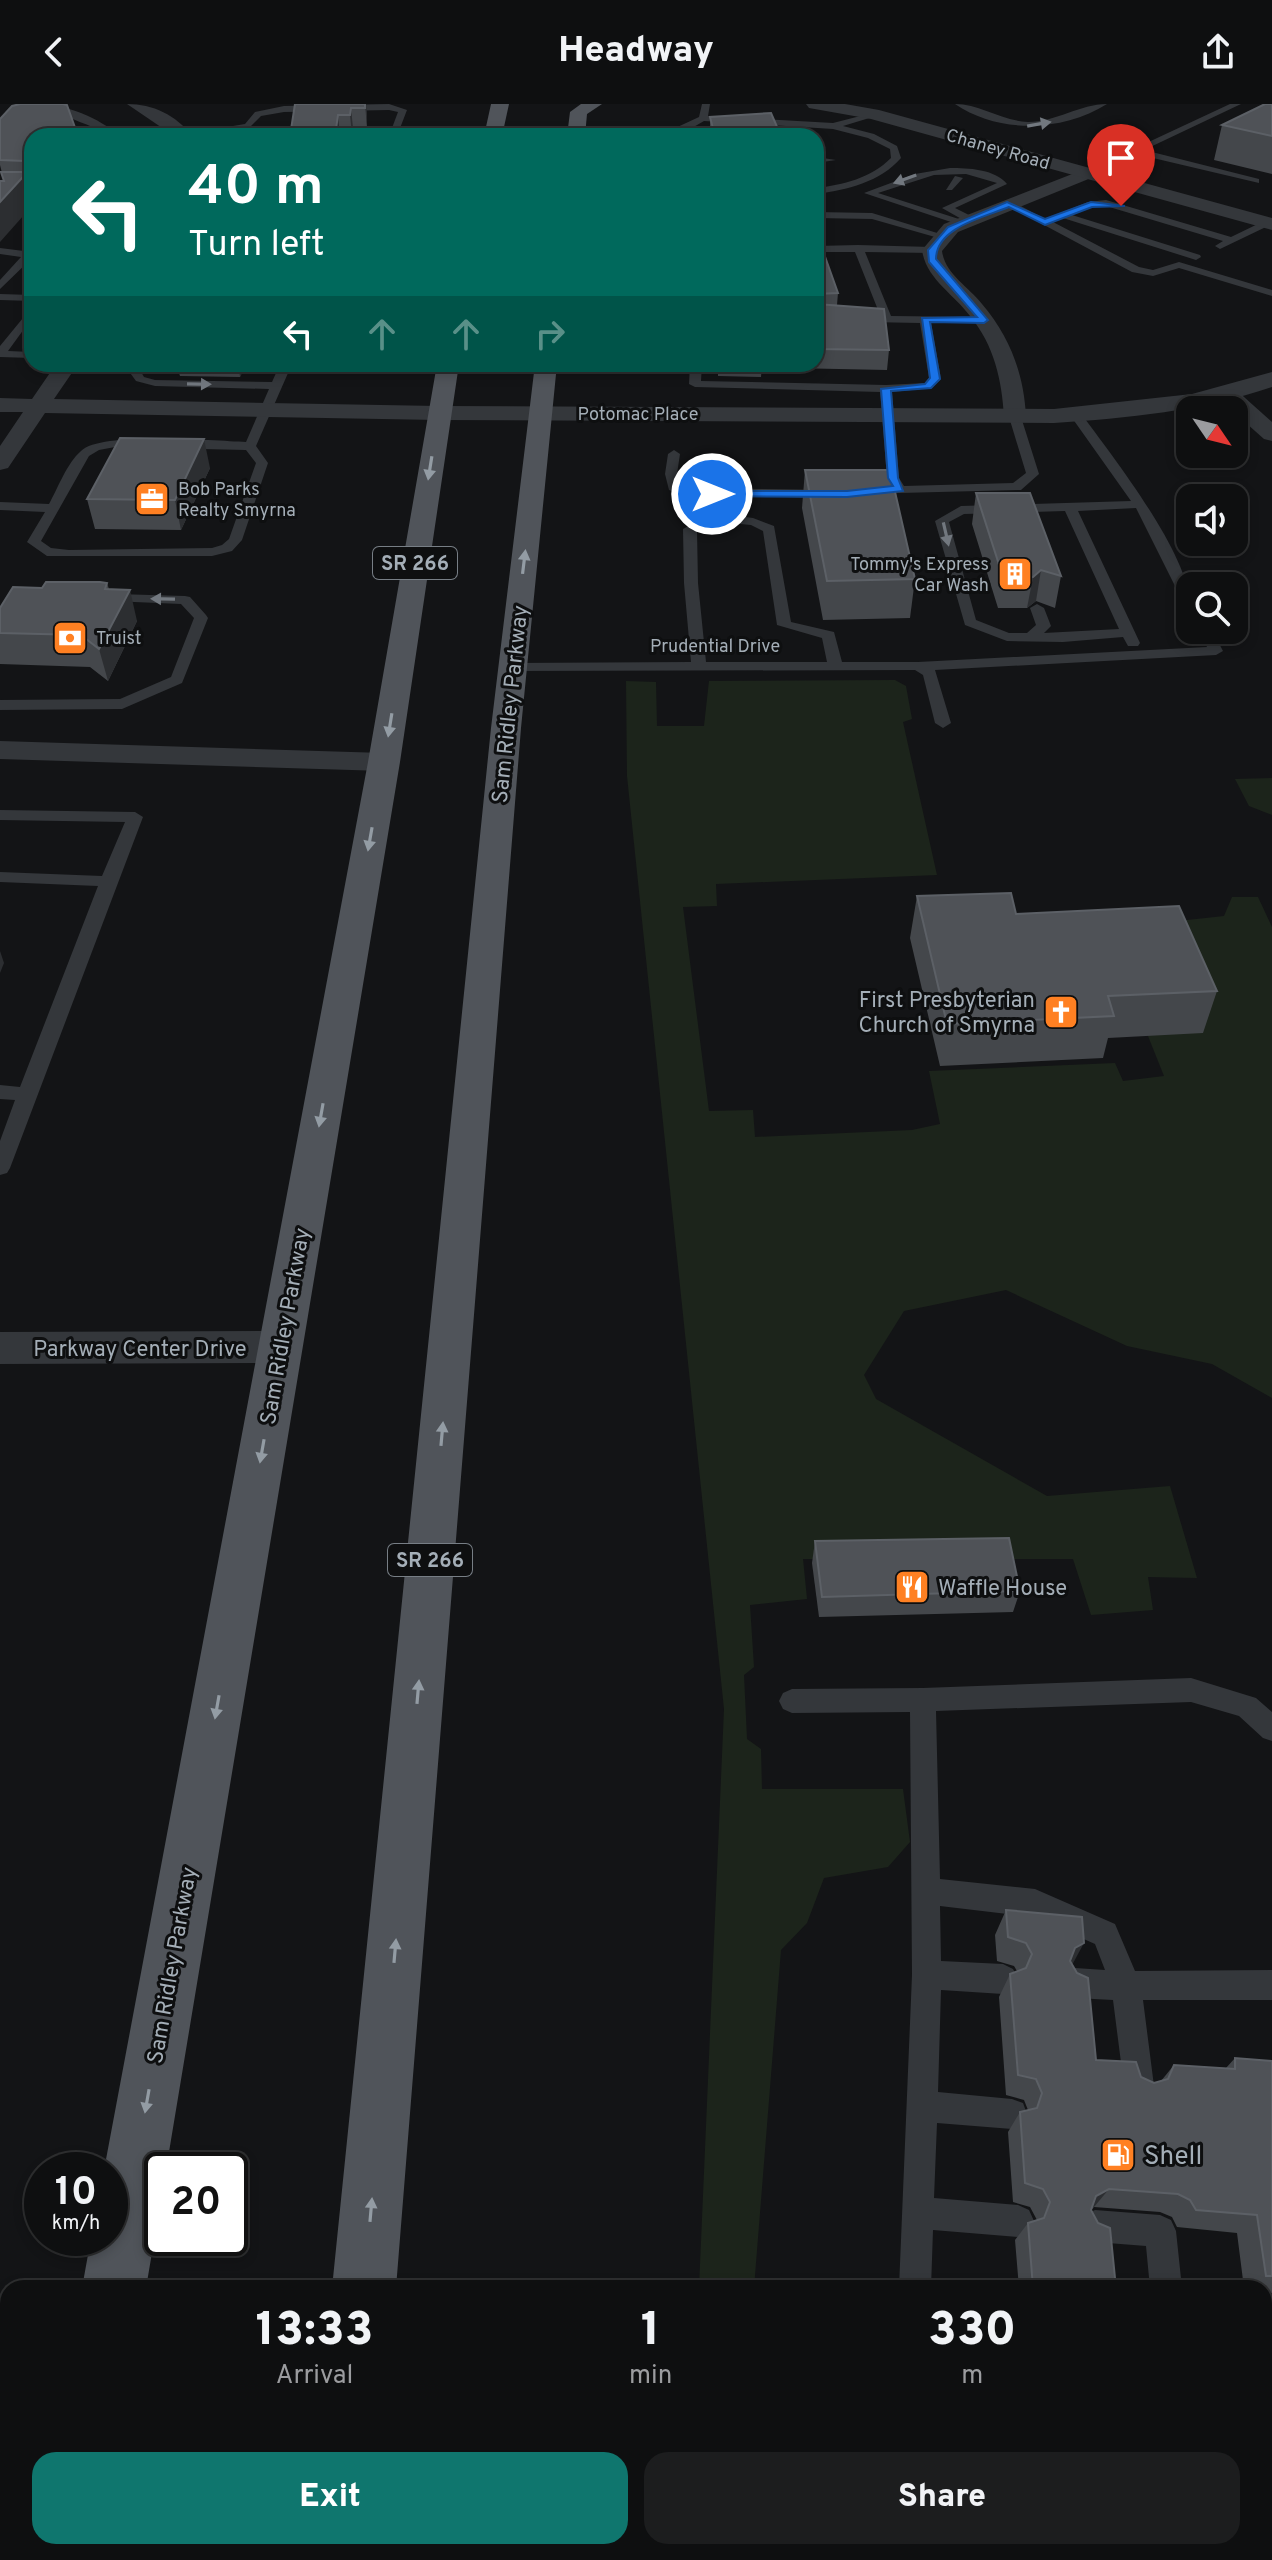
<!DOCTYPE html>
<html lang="en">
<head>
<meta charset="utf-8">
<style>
	:root { --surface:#0e0f10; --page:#1c1d1e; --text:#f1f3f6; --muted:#9b9c9f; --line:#2e2f30; --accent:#0f766e }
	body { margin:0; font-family:Overpass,sans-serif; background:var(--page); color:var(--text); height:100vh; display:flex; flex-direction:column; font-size:30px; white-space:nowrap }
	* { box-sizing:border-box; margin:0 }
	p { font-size:26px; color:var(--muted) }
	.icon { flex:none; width:44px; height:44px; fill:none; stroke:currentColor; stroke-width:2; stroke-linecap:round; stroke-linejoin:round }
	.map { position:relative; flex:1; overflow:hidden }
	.sheet { position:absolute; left:0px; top:2176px; width:1272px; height:280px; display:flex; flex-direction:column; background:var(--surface); border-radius:24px 24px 0 0; box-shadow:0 4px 12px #0003,0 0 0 2px var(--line) }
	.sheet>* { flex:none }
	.top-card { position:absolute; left:24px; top:24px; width:800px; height:244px; border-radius:24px; box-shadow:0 4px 12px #0003,0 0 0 2px var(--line); background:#00695c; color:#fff; overflow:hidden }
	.needle { width:52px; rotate:125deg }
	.buttons { position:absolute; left:1176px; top:292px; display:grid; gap:16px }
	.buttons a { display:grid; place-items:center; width:72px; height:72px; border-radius:16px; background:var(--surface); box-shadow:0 4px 12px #0003,0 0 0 2px var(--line); font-size:40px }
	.speed { position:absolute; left:24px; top:2048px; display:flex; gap:16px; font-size:40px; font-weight:700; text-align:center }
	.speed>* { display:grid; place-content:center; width:104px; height:104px; border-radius:50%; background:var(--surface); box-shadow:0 4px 12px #0003,0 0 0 2px var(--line); line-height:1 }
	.speed small { font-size:20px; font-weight:400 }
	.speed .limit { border:4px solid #111; border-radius:12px; background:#fff; color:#111 }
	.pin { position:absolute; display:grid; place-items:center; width:68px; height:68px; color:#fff; margin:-82px -34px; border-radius:50% 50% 50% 0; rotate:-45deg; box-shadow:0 0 8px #0007 }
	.pin .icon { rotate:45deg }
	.me { position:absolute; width:88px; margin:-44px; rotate:90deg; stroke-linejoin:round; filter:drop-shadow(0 0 6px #0008) }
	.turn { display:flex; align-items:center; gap:28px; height:168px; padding:0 32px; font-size:36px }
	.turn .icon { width:104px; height:104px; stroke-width:2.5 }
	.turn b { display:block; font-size:56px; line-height:68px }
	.lanes { display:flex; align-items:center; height:76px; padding:0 32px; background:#0003; justify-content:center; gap:40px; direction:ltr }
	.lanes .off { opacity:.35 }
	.eta { display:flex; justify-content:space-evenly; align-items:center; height:136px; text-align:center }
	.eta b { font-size:48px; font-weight:800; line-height:56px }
	.button { display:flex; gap:16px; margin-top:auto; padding:16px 32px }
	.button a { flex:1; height:92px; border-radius:24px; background:var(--accent); color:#fff; font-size:32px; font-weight:800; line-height:92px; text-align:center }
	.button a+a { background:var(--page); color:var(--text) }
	header { display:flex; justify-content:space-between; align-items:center; height:104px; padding:0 32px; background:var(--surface); font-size:36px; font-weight:800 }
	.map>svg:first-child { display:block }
</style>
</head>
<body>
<header><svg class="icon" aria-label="back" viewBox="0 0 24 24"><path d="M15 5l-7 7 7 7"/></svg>Headway<svg class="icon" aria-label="share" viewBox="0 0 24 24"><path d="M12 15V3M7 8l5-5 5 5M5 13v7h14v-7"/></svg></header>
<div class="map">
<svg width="1272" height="2456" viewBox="0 0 1272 2456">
	<rect width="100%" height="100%" fill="#131416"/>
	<g fill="#1c241b">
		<path d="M895,576L906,582L912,615L903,618L937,771L716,780L717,802L683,803L709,1007L753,1006L755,1033L912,1026L940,1020L929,967L1115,959L1123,977L1164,972L1148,932L1178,817L1224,812L1232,793H1258L1272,823V1294L1212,1260L1127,1242L1006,1186L904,1207L864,1271L876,1295L1047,1392L1170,1382L1197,1474L1148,1473L1153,1506L1091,1511L1073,1455H803L807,1495L750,1501L754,1563L744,1571L747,1635L761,1645L762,1685H903L910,1738L888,1763L824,1774L807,1819L781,1846L754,2184H699L724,1605L627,672L626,577L656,578L657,622H704L709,577Z"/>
		<path d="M1272,674V711L1249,702L1235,675Z"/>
		<path d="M695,2448H800L806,2456H697Z"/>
	</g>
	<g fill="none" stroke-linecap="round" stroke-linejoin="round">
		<g fill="#34373b" fill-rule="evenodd">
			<path d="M39,0C65,0 100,14 119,32C114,32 46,5 39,0Z"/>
			<path d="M389,0L407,6L397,32H389L398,8L389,6L284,8L261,12L248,25L195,32L179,31L245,20L255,8L284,2Z"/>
			<path d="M702,0H710L708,12L833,19L876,8V12L843,22L874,30L897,42L901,54C880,78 847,86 816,90V84C843,81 871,74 891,54L890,45L868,34L833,25L704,17L678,32H670L671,26L699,13Z"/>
			<path d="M955,0C980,0 1002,17 1028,18C1056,18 1080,0 1107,0C1062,28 999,30 955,0Z"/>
			<path d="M1230,0H1241L1144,46L1259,75V79L1136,50L1088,72L1080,70Z"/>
			<path d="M816,53L836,56L816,59Z"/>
			<path d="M950,64C968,64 995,65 1007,80L955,104L975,114V118L967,117L966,121H960L864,89L915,70ZM966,70L997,79L942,104L965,117L878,89L934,71Z"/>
			<path d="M955,72L963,74L952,86H946Z"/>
			<path d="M1106,96L1231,133L1264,117H1270V121L1220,145L1215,142L1223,137L1106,102L1093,103L1072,111L1200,151L1201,153L1196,156L1063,114L1053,118L1139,163L1153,166L1179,158L1272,186V192L1179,164L1153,172L1132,168L1005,100L1013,98L1045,115L1088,98Z"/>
			<path d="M816,108L872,109L947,132L942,135L872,115L816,114Z"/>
			<path d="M858,141L932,143L937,146L932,149L865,148L891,212L984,213L989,216L984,219H931L941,275L932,284L892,288L899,374L904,382L1013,379L1026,369L1009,313L1015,309L1021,313L1039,370L1021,386L860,390V384L891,382L887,374L880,288L695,283L689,280L690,260H702L701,277L886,281L925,279L929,274L920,219L816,217V211H880L855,148H816V142Z"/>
			<path d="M0,144L32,148V154L0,185V176L21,153L0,150Z"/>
			<path d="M0,190L32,191V197L0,196Z"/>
			<path d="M32,203V214L8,247L32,248V254L0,253V242Z"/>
			<path d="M131,260H143L140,266L144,273L155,276L272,278L280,260H292L256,342L268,359L242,436L232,447L212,452H47L27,438L45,408L0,406V398L49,400C58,384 67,359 81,347C102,327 213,337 246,338L269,285L155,282L136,277L128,266ZM115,343L246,346L256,359L229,435L222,441L212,444L69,446L51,444L41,437L89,352L99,346Z"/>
			<path d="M759,260L781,261L787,264C780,270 762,269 755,263Z"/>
			<path d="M1076,307L1080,308C1112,352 1190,450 1190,502L1183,498L1136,404L1078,407L1140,539L1138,542H1128L1123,533L1063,538L1007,537L965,521L935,417L961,402L1131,397L1070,311ZM1065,407L1119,525L1044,529L1051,522L1044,504L1037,500L1030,504L1036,521L1027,529H1009L976,516L949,418L964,410Z"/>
			<path d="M674,346L680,350L677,370L680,381L688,384L831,386L837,390L831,394L681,391L669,386L665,370L668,350Z"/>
			<path d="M730,411L753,414L774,422L791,518L834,528L842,558H918L1207,543L1198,526H1212L1223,547L1216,551L935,566L951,619L943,624L935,619L923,571L915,566L512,567L505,563L512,559L691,558L684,479L683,425L702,415ZM730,419L751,421L763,427L777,521L822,534L827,558H706L698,479L697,427L709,421Z"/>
			<path d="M116,490L185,492L190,493L206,511L208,514L182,579L122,605L0,606V596L120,595L171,573L194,514L181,500L111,497V491Z"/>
			<path d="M0,706L135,708L143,713L10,1064L7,1069L0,1071V1037L15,996L0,995V981L20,983L98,782L0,778V768L102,772L125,718L0,716Z"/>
			<path d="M1191,1574L1256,1594L1272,1608V1637L1263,1634L1239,1612L1191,1598L936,1607L940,1775L1035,1785L1115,1820L1135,1867L1272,1866V1896H1143L1154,1982L1150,1993L1139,1997L1128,1993L1124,1982L1113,1896L1075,1894L1065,1889L1060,1879L1065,1869L1075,1864L1105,1866L1095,1840L1034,1813L940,1802L941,1857L1003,1860L1013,1865L1018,1875L1013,1885L1003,1890L941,1886L938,1988L1012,1995L1023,1999L1027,2010L1023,2021L1012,2025L937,2019L934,2094L1018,2101L1029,2106L1034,2117L1029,2128L1018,2133L933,2126L931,2184H899L912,1871L910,1608L792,1609L783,1605L779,1597L783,1589L792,1585L923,1584Z"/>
			<path d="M1095,2106L1160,2111L1171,2116L1176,2127L1182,2184H1150L1146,2142L1095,2138L1084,2133L1079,2122L1084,2111Z"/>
			<path d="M1264,2318L1272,2319V2353L1264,2352Z"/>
			<rect x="896" y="2448" width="36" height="8"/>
		</g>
		<g fill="#34373b" fill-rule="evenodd">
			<path d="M127,0C153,0 176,11 192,32H174Z"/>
			<path d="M1085,65L1094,70L1091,74L958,128L942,147C945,170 968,182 982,200C1010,233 1024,270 1026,313L1023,318H1007L1004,313C1002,276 994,241 970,212C954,190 926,175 922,146L944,120Z"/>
			<path d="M56,260H78L54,295L438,302L446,304L449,309L446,314L438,316L45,309L8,364L0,366V342L23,308H0V294L32,295Z"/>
			<path d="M1227,283L1235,285L1272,318V337L1264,335L1219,295L1216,290L1219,285Z"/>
			<path d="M0,637L384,649L395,652L399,658L395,664L384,667L0,655Z"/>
			<path d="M280,1227L295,1231L301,1243L295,1255L280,1259L0,1260V1228Z"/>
		</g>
		<g fill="#34373b" fill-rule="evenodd">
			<path d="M806,0H845L879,6L1272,114V126L871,15L809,4Z"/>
			<path d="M1272,268V283C1201,307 1128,314 1054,319L438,316L430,314L426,309L430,304L438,302L1054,305L1192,290Z"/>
		</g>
		<g fill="#50545a" fill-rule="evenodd">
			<path d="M491,0H509L502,32H484Z"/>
			<path d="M581,0H602L587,10L585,32H567L570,8Z"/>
			<path d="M437,260H459L400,658L166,2066H162V2090L146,2184H82L91,2134H110V2066H104L368,658Z"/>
			<path d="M535,260H557L521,624L396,2184H332L491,624Z"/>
			<path d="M33,2448H103L101,2456H31Z"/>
			<path d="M305,2448H375L374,2456H304Z"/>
		</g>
	</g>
	<g fill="#44474b">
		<path d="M20,0L32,102L4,77L0,61V15Z"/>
		<path d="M295,0H366L367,23L353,24L352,30L340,31V32H290Z"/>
		<path d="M1272,0V70L1214,56L1222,21Z"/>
		<path d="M710,13L781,32H710Z"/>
		<path d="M816,131L838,189L837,201L889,246L887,266L790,264L784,260H816Z"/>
		<path d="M171,260H246L240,273L180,272L179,269H172Z"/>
		<path d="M718,260H762L761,273L718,272Z"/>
		<path d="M210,364L181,426L95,425L87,395Z"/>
		<path d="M805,366L915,475L910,514L823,516L802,404Z"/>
		<path d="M976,389L1061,472L1055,504L1036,497L1027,504H998L972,420Z"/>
		<path d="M107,479L109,485L137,517L108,577L90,563L0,560V504L42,484Z"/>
		<path d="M917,792L1016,810L1217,887L1203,929L1108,934L1103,954L940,962L910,834Z"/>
		<path d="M815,1437L1020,1487L1013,1508L819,1513L812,1459Z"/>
		<path d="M1006,1806L1072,1861L1096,1956L1154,1979L1161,1977L1174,1961L1226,1964L1235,1954L1272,1957V2189H1264V2184H1244L1237,2129L1177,2123L1172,2113L1160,2108L1094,2103L1091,2106L1116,2184H1019L1015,2136L1028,2119L1037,2116L1030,2103L1013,2098L1008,2028L1020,2008L1028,2006L1024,1996L1006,1991L999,1893L1010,1870L1017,1867L1014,1862L997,1857L995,1831Z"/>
	</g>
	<g fill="#2c2e31">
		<path d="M365,0H366L367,9V23Z"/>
		<path d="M351,4L353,24L352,30L350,11Z"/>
		<path d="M338,11L340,32H335Z"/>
		<path d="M32,63V102L0,138V98Z"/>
		<path d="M238,260H246L240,273Z"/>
		<path d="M204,335L210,364L181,426L175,396Z"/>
		<path d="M1041,466L1036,497L1027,504L1033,473Z"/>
		<path d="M130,486L137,517L108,577L99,545Z"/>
		<path d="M0,847L4,859L0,869Z"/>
		<path d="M1084,1839L1071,1863L1062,1868L1075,1844Z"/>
		<path d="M1109,2085L1094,2103L1081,2110L1096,2092Z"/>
	</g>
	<g fill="#4f5257" stroke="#5c6066" stroke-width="2">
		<path d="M20,0H63L67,1L78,32H32V63L0,98V77H4L1,68H27L25,57L0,56V15L12,2Z"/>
		<path d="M295,0H365V4H351L350,11H338L335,32H290Z"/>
		<path d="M1265,0H1272V32L1222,21Z"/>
		<path d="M771,9L781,32H715L710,13Z"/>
		<path d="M816,131L818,133L838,189L816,190Z"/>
		<path d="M816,200L884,205L889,246L816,245Z"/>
		<path d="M120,334L204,335L175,396L87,395Z"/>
		<path d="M805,366H890L915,475L827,477Z"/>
		<path d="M976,389H1030L1061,472L1041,466L1033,473H1003Z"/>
		<path d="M46,478H100L107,479L105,485L130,486L99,545L81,531L0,529V504L13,483L42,484Z"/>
		<path d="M1011,789L1016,810L1179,802L1217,887L1108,892L1114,912L947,920L917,792Z"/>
		<path d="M1009,1434L1020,1487L822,1493L815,1437Z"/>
		<path d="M1006,1806L1082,1813L1084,1839L1075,1844L1070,1857L1077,1869L1088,1874L1096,1956L1136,1958L1141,1973L1154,1979L1168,1975L1174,1961L1235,1965V1954L1272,1957V2172H1266L1257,2111L1196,2106L1190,2096L1178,2090L1109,2085L1096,2092L1091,2106L1098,2119L1110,2124L1116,2184H1033L1028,2119L1044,2114L1050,2098L1043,2085L1025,2079L1020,2008L1037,2004L1042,1989L1036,1975L1018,1971L1010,1870L1026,1864L1032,1850L1026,1839L1008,1833Z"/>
	</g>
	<defs><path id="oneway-solid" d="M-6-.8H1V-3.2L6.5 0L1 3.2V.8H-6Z" transform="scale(2)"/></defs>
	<g fill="#72787f">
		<use href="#oneway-solid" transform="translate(1039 20) rotate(-10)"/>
		<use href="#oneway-solid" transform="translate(905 75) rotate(160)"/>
		<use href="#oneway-solid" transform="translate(199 280) rotate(1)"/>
		<use href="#oneway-solid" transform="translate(946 430) rotate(77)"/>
		<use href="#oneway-solid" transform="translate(163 495) rotate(-179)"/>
	</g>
	<g fill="#939ca4">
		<use href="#oneway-solid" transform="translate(430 364) rotate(99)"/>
		<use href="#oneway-solid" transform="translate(524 458) rotate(-83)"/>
		<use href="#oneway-solid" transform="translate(390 621) rotate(99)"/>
		<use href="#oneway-solid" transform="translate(370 735) rotate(100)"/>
		<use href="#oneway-solid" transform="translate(321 1011) rotate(100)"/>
		<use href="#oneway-solid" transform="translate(442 1330) rotate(-85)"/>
		<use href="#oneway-solid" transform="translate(262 1347) rotate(100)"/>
		<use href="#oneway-solid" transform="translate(418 1588) rotate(-85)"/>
		<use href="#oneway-solid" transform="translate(217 1603) rotate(100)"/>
		<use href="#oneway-solid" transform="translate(395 1847) rotate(-85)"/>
		<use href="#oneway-solid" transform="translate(147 1997) rotate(100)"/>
		<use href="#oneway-solid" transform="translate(371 2106) rotate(-85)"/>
	</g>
	<path fill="#1a73e8" stroke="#114b97" stroke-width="2" d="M1007,98L1045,115L1091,98L1125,102L1092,103L1045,121L1009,103C985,113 936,123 936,155L988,216L984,219L930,218L940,275L931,284L891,287L898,374L903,387L847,393L708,392L706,390L712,387H847L893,382L888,374L881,285L925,280L930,274L922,214L977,213L929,158L928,146L948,123Z"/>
	<defs>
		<g id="office-square" transform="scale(1.8)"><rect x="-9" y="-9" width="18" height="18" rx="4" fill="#ff8022" stroke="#0e0f10"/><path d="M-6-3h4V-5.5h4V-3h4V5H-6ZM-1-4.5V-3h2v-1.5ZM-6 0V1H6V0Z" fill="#fff"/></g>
		<g id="building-square" transform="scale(1.8)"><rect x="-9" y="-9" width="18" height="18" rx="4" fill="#ff8022" stroke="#0e0f10"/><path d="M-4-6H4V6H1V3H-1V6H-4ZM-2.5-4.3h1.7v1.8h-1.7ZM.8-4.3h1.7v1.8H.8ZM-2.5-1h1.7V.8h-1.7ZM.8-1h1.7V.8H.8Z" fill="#fff"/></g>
		<g id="bank-square" transform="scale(1.8)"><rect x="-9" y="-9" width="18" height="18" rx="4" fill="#ff8022" stroke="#0e0f10"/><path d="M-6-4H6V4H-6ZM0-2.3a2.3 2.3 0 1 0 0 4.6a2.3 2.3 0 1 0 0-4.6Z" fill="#fff"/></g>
		<g id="church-square" transform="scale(1.8)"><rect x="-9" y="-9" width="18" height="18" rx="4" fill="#ff8022" stroke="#0e0f10"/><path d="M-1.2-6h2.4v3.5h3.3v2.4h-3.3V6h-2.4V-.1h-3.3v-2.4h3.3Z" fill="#fff"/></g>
		<g id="restaurant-square" transform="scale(1.8)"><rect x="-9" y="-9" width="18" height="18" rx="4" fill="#ff8022" stroke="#0e0f10"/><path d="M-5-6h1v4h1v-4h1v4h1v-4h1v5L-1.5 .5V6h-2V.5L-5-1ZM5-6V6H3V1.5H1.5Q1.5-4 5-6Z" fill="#fff"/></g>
		<g id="fuel-square" transform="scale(1.8)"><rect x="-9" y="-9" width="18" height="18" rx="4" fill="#ff8022" stroke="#0e0f10"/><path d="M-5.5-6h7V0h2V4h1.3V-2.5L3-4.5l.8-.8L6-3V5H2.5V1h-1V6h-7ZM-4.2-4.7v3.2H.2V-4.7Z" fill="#fff"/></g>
	</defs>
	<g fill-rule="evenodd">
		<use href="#office-square" x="152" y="395"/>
		<use href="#building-square" x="1015" y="470"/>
		<use href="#bank-square" x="70" y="534"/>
		<use href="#church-square" x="1061" y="908"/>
		<use href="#restaurant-square" x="912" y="1483"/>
		<use href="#fuel-square" x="1118" y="2051"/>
	</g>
	<g text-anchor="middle" stroke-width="6" stroke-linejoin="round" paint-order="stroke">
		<g font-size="18" fill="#a4aeb7" stroke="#0e0f10">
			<text transform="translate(998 45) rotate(16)" y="6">Chaney Road</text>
			<text x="638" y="316">Potomac Place</text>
			<text x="715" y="548">Prudential Drive</text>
		</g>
		<g font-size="18" fill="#a4aeb7" stroke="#0e0f10" text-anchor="start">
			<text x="178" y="391">Bob Parks<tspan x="178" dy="21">Realty Smyrna</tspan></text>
			<text x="989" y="466" text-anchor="end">Tommy's Express<tspan x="989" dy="21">Car Wash</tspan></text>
			<text x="96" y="540">Truist</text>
		</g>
		<g fill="#0e0f10" stroke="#777e85" stroke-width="2">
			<rect x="373" y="443" width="84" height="32" rx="6"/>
			<rect x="388" y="1440" width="84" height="32" rx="6"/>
		</g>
		<g font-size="20" font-weight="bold" fill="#a4aeb7">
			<text x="415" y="466">SR 266</text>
			<text x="430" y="1463">SR 266</text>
		</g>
		<g font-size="22" fill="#a4aeb7" stroke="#0e0f10">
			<text transform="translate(509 600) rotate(-84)" y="8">Sam Ridley Parkway</text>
			<text transform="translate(284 1222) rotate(-80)" y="8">Sam Ridley Parkway</text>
			<text x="140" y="1252">Parkway Center Drive</text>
			<text transform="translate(171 1861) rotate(-80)" y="8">Sam Ridley Parkway</text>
		</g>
		<g font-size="22" fill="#a4aeb7" stroke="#0e0f10" text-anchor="end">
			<text x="1035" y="903">First Presbyterian<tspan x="1035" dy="25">Church of Smyrna</tspan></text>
			<text x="938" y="1491" text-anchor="start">Waffle House</text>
		</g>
		<g font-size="26" fill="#a4aeb7" stroke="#0e0f10" text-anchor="start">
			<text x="1144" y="2060">Shell</text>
		</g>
	</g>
</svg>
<div class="buttons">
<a><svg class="needle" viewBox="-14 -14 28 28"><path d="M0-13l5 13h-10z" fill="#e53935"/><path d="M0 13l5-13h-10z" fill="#9b9c9f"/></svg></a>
<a><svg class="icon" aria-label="sound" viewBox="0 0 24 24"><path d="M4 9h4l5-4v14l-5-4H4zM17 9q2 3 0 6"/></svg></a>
<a><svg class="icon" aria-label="search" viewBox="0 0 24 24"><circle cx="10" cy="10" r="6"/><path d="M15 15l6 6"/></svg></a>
</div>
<div class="speed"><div>10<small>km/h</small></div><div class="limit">20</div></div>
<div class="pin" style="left:1121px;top:102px;background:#d93025"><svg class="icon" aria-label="arrive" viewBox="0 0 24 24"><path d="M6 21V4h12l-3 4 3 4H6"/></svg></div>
<svg class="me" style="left:712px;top:390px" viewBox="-20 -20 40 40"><circle r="17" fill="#1a73e8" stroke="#fff" stroke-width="3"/><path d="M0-11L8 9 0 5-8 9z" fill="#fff"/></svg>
<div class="top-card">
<div class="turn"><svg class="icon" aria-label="left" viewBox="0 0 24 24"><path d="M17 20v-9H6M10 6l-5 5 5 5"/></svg><div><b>40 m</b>Turn left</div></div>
<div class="lanes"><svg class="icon" aria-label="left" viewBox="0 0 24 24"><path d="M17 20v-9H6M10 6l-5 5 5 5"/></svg><svg class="icon off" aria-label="ahead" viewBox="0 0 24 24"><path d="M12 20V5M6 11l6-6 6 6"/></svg><svg class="icon off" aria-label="ahead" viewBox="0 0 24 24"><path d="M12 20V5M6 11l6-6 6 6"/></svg><svg class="icon off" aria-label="right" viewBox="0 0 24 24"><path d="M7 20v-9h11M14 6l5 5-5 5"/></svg></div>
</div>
<section class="sheet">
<div class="eta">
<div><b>13:33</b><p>Arrival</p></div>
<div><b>1</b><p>min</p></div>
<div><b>330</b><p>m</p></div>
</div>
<div class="button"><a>Exit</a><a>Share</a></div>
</section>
</div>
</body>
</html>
